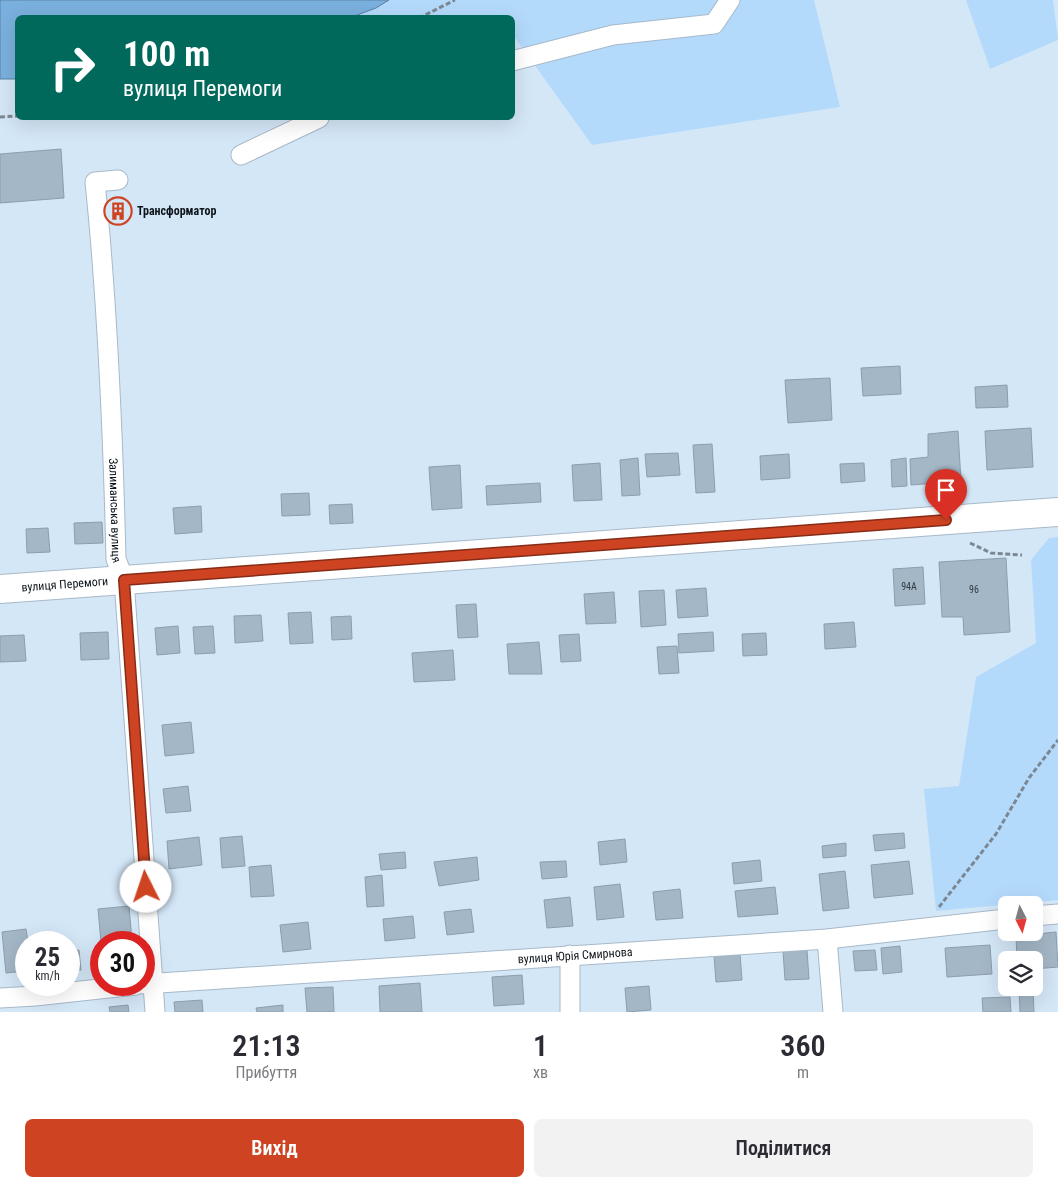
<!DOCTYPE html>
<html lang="uk">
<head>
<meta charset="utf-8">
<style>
	:root { --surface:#fff; --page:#f2f2f3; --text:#2b2b33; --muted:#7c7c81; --accent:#ce4422 }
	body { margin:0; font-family:"Roboto Condensed",sans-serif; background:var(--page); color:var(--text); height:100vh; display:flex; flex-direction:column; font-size:19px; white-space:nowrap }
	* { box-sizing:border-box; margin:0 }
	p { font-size:16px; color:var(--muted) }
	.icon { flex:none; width:28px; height:28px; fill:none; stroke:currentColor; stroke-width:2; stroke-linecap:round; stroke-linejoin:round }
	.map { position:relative; height:1012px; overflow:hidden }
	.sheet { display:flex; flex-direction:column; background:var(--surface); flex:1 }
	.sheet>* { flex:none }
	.guide { position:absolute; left:15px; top:15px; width:500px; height:105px; border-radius:8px; box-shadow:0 5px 20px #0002; background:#00695c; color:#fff; overflow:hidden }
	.needle { width:32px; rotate:174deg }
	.tools { position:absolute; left:998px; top:896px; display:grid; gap:10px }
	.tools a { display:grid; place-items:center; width:45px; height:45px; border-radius:8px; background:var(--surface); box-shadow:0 5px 20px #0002; font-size:25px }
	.speed { position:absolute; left:15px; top:931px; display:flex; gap:10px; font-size:25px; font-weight:700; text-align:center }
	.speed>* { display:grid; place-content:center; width:65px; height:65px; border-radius:50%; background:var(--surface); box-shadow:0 5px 20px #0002; line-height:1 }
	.speed small { font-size:12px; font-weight:400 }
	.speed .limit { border:8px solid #d22; background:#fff; color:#111 }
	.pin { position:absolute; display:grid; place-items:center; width:42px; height:42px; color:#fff; margin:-51px -21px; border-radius:50% 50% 50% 0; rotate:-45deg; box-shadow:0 0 5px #0007 }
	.pin .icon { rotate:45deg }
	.me { position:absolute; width:55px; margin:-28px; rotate:356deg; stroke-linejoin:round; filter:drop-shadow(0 0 4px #0008) }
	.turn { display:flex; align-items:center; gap:18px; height:105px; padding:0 25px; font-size:22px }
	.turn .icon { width:65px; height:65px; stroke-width:2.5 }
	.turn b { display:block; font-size:35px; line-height:42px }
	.eta { display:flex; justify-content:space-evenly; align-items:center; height:85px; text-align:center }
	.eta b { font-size:30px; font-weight:600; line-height:35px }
	.button { display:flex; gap:10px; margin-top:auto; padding:10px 25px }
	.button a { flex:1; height:58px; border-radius:8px; background:var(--accent); color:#fff; font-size:20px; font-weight:600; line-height:58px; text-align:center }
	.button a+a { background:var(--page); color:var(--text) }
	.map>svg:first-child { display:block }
</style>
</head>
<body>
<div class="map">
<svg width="1058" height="1012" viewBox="0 0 1058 1012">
	<rect width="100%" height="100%" fill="#d4e7f7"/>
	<g fill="#b4dafb">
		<path d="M389,0H814L840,107L592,145L513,35L512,18H352L376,8Z"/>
		<path d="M966,0H1053L1058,40L990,69Z"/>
		<path d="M1058,537V900L936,911L924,789L959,786L976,677L1036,643L1031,560L1049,538Z"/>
	</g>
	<path fill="#7ab0de" stroke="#5981a3" d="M0,0H389L376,8L352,17L18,18L17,79H0Z"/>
	<g fill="#a4b7c6" stroke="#8c9ead">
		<path d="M61,149L64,198L0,203V154Z"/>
		<path d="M114,208H122L123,213L115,214Z"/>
		<path d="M900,366L901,394L863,396L861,368Z"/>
		<path d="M830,378L832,420L788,423L785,380Z"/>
		<path d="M1007,385L1008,407L976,408L975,387Z"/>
		<path d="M1031,428L1033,467L987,470L985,431Z"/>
		<path d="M958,431L961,481L911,485L910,459L928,457V434Z"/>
		<path d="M712,444L715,492L696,493L693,445Z"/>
		<path d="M678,453L680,475L647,477L645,454Z"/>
		<path d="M789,454L790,478L761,480L760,456Z"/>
		<path d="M638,458L640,495L622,496L620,460Z"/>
		<path d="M906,458L907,486L892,487L891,460Z"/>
		<path d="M600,463L602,500L574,501L572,465Z"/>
		<path d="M864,463L865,481L841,483L840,464Z"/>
		<path d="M460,465L462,508L432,510L429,467Z"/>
		<path d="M540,483L541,502L487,505L486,486Z"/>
		<path d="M309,493L310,515L282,516L281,494Z"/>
		<path d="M352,504L353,523L330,524L329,505Z"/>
		<path d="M201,506L202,532L175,534L173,508Z"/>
		<path d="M102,522L103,543L75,544L74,523Z"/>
		<path d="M48,528L50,552L27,553L26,529Z"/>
		<path d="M1006,558L1010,632L964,635L963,617H942L939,562Z"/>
		<path d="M923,567L925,604L895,606L893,569Z"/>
		<path d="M706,588L708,616L678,618L676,590Z"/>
		<path d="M664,590L666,625L641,627L639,591Z"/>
		<path d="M614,592L616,623L586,624L584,594Z"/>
		<path d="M476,604L478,637L458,638L456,605Z"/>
		<path d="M311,612L313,643L290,644L288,613Z"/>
		<path d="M261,615L263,641L235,643L234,616Z"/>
		<path d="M351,616L352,639L332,640L331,617Z"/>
		<path d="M854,622L856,647L825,649L824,624Z"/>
		<path d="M178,626L180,653L157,655L155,628Z"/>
		<path d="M213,626L215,653L195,654L193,627Z"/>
		<path d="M108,632L109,659L81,660L80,633Z"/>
		<path d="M713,632L714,651L679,653L678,634Z"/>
		<path d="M766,633L767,655L743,656L742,634Z"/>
		<path d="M579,634L581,661L561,662L559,635Z"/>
		<path d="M24,635L26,661L0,662V636Z"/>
		<path d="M539,642L542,674H509L507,644Z"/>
		<path d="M677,646L679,673L659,674L657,647Z"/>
		<path d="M453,650L455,680L414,682L412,653Z"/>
		<path d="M191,722L194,753L165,756L162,725Z"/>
		<path d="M188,786L191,811L166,813L163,789Z"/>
		<path d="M904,833L905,848L875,851L873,835Z"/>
		<path d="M242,836L245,866L222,868L220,838Z"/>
		<path d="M199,837L202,865L169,869L167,841Z"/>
		<path d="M625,839L627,862L600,865L598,842Z"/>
		<path d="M846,843V856L823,858L822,846Z"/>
		<path d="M405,852L406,868L381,870L379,854Z"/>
		<path d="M477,857L479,880L439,886L434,862Z"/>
		<path d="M760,860L762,881L734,884L732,863Z"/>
		<path d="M566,861L567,877L542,879L540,862Z"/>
		<path d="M909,861L913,894L874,898L871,865Z"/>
		<path d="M271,865L274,896L251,897L249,867Z"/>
		<path d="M845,871L849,908L823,911L819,874Z"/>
		<path d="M382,875L384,906L367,907L365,877Z"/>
		<path d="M620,884L624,917L597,920L594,887Z"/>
		<path d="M775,887L778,914L738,917L735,891Z"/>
		<path d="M680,889L683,918L656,920L653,892Z"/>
		<path d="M570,897L573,926L547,928L544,900Z"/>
		<path d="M129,906L132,941L101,942L98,909Z"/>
		<path d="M471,909L474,932L447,935L444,912Z"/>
		<path d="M413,916L415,938L385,941L383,919Z"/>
		<path d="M308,922L311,949L283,952L280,925Z"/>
		<path d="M26,929L28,942H26V971L6,973L2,932Z"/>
		<path d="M1056,932L1058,967L1034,969V960H1017L1016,936Z"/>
		<path d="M990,945L992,974L947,977L945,948Z"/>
		<path d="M900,946L902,972L883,974L881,948Z"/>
		<path d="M79,950L81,970L69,971V951Z"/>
		<path d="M807,950L809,979L785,980L783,951Z"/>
		<path d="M875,950L877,970L855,971L853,951Z"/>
		<path d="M740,954L742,980L716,982L714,956Z"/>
		<path d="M522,975L524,1004L494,1006L492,977Z"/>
		<path d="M420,983L422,1012H380L379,986Z"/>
		<path d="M649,986L651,1010L627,1012L625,988Z"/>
		<path d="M333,987L334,1012H307L305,988Z"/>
		<path d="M1019,988H1033L1034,1012H1020Z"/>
		<path d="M1010,997L1011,1012H983L982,998Z"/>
		<path d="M202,1000L203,1012H175L174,1002Z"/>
		<path d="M128,1005L129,1012H110L109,1007Z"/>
		<path d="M283,1005V1012H257L256,1008Z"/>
	</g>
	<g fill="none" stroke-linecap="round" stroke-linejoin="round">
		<g stroke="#a7b9c9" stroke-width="21">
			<g id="minor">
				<path d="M512,61L613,35L714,24L730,0"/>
				<path d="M241,155L319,118"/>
				<path id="s1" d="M118,180L95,182C108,308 113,434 116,559L124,580L155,1012"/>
				<path d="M1034,916L1058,914"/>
				<path d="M827,939L833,1012"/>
				<path id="s2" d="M144,984L827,939L1006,919"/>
				<path d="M0,998L35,996L136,985"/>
				<path d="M570,1012V955"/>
			</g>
		</g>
		<g stroke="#a7b9c9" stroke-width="30">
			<g id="primary">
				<path id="s3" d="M0,589L1058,512"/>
			</g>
		</g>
		<g stroke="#7b8893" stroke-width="3" stroke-dasharray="5 2.5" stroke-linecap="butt">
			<path d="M419,18L455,0"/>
			<path d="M0,117L18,116"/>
			<path d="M970,543L991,553L1022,555"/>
			<path d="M939,907L996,834L1029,778L1058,740"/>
		</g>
		<use href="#minor" stroke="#fff" stroke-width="19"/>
		<use href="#primary" stroke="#fff" stroke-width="28"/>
	</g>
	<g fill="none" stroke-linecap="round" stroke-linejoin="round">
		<g stroke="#862c16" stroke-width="12">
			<path id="route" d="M146,887L124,580L946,520"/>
		</g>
		<use href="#route" stroke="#ce4422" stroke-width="9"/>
	</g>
	<defs>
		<g id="building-ring" transform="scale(1.4375)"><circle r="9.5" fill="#d4e7f7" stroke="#ce4422" stroke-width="1.5"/><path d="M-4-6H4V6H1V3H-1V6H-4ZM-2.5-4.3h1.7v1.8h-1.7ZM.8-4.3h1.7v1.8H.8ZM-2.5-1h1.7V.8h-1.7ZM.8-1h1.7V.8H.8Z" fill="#ce4422"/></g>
	</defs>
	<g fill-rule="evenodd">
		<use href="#building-ring" x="118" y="211"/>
	</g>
	<g text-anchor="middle" stroke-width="4" stroke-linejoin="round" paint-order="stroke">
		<g font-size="10" fill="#333d44">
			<text x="909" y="590">94А</text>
			<text x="974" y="593">96</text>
		</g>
		<g font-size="12" font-weight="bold" fill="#0d1419" stroke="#d4e7f7" text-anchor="start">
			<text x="137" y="215">Трансформатор</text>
		</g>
		<g font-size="12" fill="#0d1419" stroke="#d4e7f7">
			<text dy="4" stroke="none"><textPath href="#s1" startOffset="352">Залиманська вулиця</textPath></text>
			<text dy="4" stroke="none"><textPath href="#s3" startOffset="65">вулиця Перемоги</textPath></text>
			<text dy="4" stroke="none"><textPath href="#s2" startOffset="432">вулиця Юрія Смирнова</textPath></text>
		</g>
	</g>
</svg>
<div class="tools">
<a><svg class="needle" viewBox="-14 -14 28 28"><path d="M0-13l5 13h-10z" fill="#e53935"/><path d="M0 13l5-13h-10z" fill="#7c7c81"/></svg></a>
<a><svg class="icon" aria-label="layers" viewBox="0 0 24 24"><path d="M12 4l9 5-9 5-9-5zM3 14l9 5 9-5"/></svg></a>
</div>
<div class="speed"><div>25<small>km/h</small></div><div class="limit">30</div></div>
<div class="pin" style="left:946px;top:520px;background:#d93025"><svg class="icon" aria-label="arrive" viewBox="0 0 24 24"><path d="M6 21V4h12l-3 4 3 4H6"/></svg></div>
<svg class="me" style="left:146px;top:887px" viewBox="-20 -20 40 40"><circle r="19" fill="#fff"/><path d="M0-13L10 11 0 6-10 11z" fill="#ce4422"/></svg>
<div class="guide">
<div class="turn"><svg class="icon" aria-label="right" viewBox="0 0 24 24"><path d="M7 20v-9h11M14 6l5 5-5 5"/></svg><div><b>100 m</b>вулиця Перемоги</div></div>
</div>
</div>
<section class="sheet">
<div class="eta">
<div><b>21:13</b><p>Прибуття</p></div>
<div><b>1</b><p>хв</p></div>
<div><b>360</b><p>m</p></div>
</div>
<div class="button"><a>Вихід</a><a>Поділитися</a></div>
</section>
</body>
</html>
